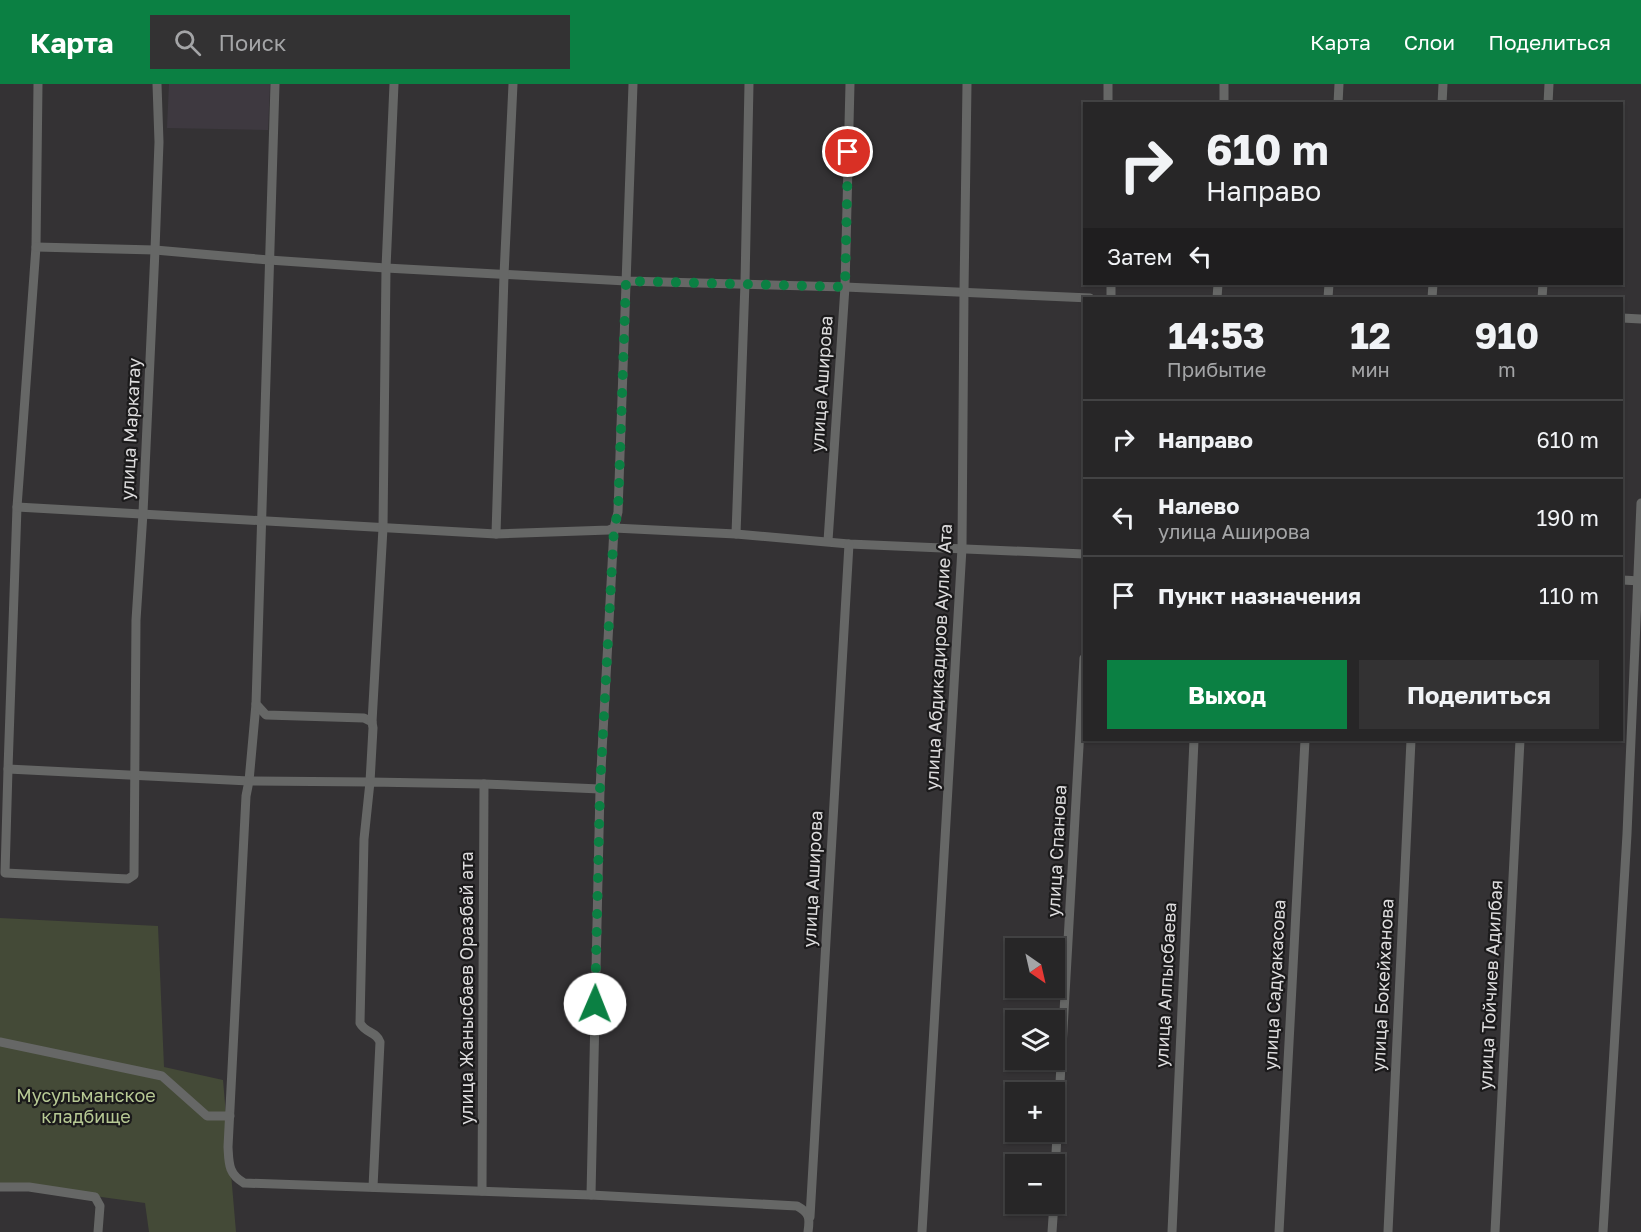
<!DOCTYPE html>
<html lang="ru">
<head>
<meta charset="utf-8">
<style>
	:root { --surface:#272627; --page:#333233; --text:#f1f3f6; --muted:#a4a5a7; --line:#434344; --accent:#0b8043 }
	body { margin:0; font-family:"Golos Text",sans-serif; background:var(--page); color:var(--text); height:100vh; display:flex; flex-direction:column; font-size:22px; white-space:nowrap }
	* { box-sizing:border-box; margin:0 }
	p { font-size:20px; color:var(--muted) }
	.icon { flex:none; width:33px; height:33px; fill:none; stroke:currentColor; stroke-width:2; stroke-linecap:round; stroke-linejoin:round }
	.map { position:relative; flex:1; overflow:hidden }
	.drawer { position:absolute; left:1083px; top:213px; width:540px; height:444px; display:flex; flex-direction:column; background:var(--surface); border-radius:0px; box-shadow:0 2px 4px #0004,0 0 0 2px var(--line) }
	.drawer>* { flex:none }
	.guide { position:absolute; left:1083px; top:18px; width:540px; height:183px; border-radius:0px; box-shadow:0 2px 4px #0004,0 0 0 2px var(--line); background:#272627; color:var(--text); overflow:hidden }
	.needle { width:39px; rotate:146deg }
	.buttons { position:absolute; left:1005px; top:854px; display:grid; gap:12px }
	.buttons a { display:grid; place-items:center; width:60px; height:60px; border-radius:0px; background:var(--surface); box-shadow:0 2px 4px #0004,0 0 0 2px var(--line); font-size:30px }
	.pin { position:absolute; display:grid; place-items:center; width:51px; height:51px; color:#fff; margin:-26px; border:3px solid #fff; border-radius:50%; box-shadow:0 2px 6px #0007 }
	.me { position:absolute; width:66px; margin:-33px; rotate:1deg; stroke-linejoin:round; filter:drop-shadow(0 0 4px #0008) }
	.turn { display:flex; align-items:center; gap:21px; height:126px; padding:0 24px; font-size:27px }
	.turn .icon { width:78px; height:78px; stroke-width:2.5 }
	.turn b { display:block; font-size:42px; line-height:51px }
	.then { display:flex; align-items:center; height:57px; padding:0 24px; background:#0003; gap:12px; font-size:22px }
	.eta { display:flex; justify-content:space-evenly; align-items:center; height:102px; text-align:center }
	.eta b { font-size:36px; font-weight:700; line-height:42px }
	.cta { display:flex; gap:12px; margin-top:auto; padding:12px 24px }
	.cta a { flex:1; height:69px; border-radius:0px; background:var(--accent); color:#fff; font-size:24px; font-weight:700; line-height:69px; text-align:center }
	.cta a+a { background:var(--page); color:var(--text) }
	ul { padding:0; list-style:none }
	li { display:flex; align-items:center; gap:18px; height:78px; padding:0 24px; border-top:2px solid var(--line) }
	li div { flex:1 }
	li b { display:block; font-size:22px }
	li em { font-style:normal }
	header { display:flex; align-items:center; gap:36px; box-sizing:border-box; height:84px; padding:0 30px; background:var(--accent); color:#fff }
	header strong { font-size:28px }
	nav { display:flex; gap:33px; margin-inline-start:auto; font-size:21px }
	.search { width:420px; height:54px; background:var(--page); display:flex; align-items:center; gap:15px; box-sizing:border-box; padding:0 21px; border-radius:0px; color:var(--muted); font-size:22px }
	.map>svg:first-child { display:block }
</style>
</head>
<body>
<header>
<strong>Карта</strong>
<div class="search"><svg class="icon" aria-label="search" viewBox="0 0 24 24"><circle cx="10" cy="10" r="6"/><path d="M15 15l6 6"/></svg>Поиск</div>
<nav><a>Карта</a><a>Слои</a><a>Поделиться</a></nav>
</header>
<div class="map">
<svg width="1641" height="1148" viewBox="0 0 1641 1148">
	<rect width="100%" height="100%" fill="#343234"/>
	<path fill="#3e3940" d="M169,0H270L268,46L167,44Z"/>
	<path fill="#444a37" d="M0,834L158,842L164,983L223,996L236,1148H149L145,1119L29,1103H0Z"/>
	<g fill="none" stroke-linecap="round" stroke-linejoin="round">
		<g stroke="#666766" stroke-width="9">
			<path d="M38,0L36,163L17,423L8,685L249,697L256,620"/>
			<path d="M275,0L256,620L266,631L364,634L372,638L373,644L370,698L249,697L246,712L228,1063C229,1079 228,1090 244,1099L591,1111L797,1122C810,1129 810,1134 808,1148"/>
			<path d="M1108,0V20"/>
			<path d="M1224,20V0"/>
			<path d="M1338,20L1339,0"/>
			<path d="M1442,20L1443,0"/>
			<path d="M1548,20L1549,0"/>
			<path d="M36,163L155,166L269,176L386,184L626,197L845,203L1090,214"/>
			<path d="M1111,200V214"/>
			<path d="M1217,214L1218,200"/>
			<path d="M1328,214L1329,200"/>
			<path d="M1432,214L1433,200"/>
			<path d="M1542,214L1543,200"/>
			<path d="M1622,234L1641,235"/>
			<path d="M17,423L496,450L609,446L614,444L618,428L633,0"/>
			<path d="M496,450L504,191L513,0"/>
			<path d="M736,450L745,199L749,0"/>
			<path d="M828,457L845,203L850,0"/>
			<path d="M1622,496L1641,497"/>
			<path d="M372,638L383,444L386,184L394,0"/>
			<path d="M8,685L5,789L128,795L134,791L136,536L143,429L155,166L159,58L157,0"/>
			<path d="M0,958L162,992L207,1032H230"/>
			<path d="M0,1103H29L95,1113L100,1122L98,1148"/>
			<path d="M373,1103L380,958C377,948 365,949 360,939L364,755L370,698L484,700L600,705"/>
			<path d="M1054,1105L1084,574"/>
			<path d="M482,1107L484,700"/>
			<path d="M591,1111L600,705L614,444L736,450L849,460L1084,470"/>
			<path d="M810,1133L849,460"/>
			<path d="M922,1148L962,464L964,208L967,0"/>
			<path d="M1052,1148L1054,1119"/>
			<path d="M1172,1148L1194,656"/>
			<path d="M1279,1148L1305,656"/>
			<path d="M1388,1148L1411,656"/>
			<path d="M1495,1148L1520,656"/>
			<path d="M1603,1148L1627,750L1641,419"/>
		</g>
	</g>
	<g fill="none" stroke-linecap="round" stroke-linejoin="round">
		<path stroke="#0b8043" stroke-width="10" stroke-dasharray="0 18" d="M595,920L600,705L614,444L618,428L626,197L845,203L848,68"/>
	</g>
	<g text-anchor="middle" stroke-width="4.5" stroke-linejoin="round" paint-order="stroke">
		<g font-size="18" fill="#dddcdd" stroke="#1b1a1b">
			<text transform="translate(822 300) rotate(-86)" y="6">улица Аширова</text>
			<text transform="translate(131 345) rotate(-87)" y="6">улица Маркатау</text>
			<text transform="translate(939 573) rotate(-87)" y="6">улица Абдикадиров Аулие Ата</text>
			<text transform="translate(1057 767) rotate(-87)" y="6">улица Спанова</text>
			<text transform="translate(813 795) rotate(-87)" y="6">улица Аширова</text>
			<text transform="translate(1166 901) rotate(-87)" y="6">улица Алпысбаева</text>
			<text transform="translate(1275 901) rotate(-87)" y="6">улица Садуакасова</text>
			<text transform="translate(1383 901) rotate(-87)" y="6">улица Бокейханова</text>
			<text transform="translate(1491 901) rotate(-87)" y="6">улица Тойчиев Адилбая</text>
			<text transform="translate(467 904) rotate(-90)" y="6">улица Жанысбаев Оразбай ата</text>
		</g>
		<g font-size="18" fill="#b7c994" stroke="#1b1a1b">
			<text x="86" y="1018">Мусульманское<tspan x="86" dy="21">кладбище</tspan></text>
		</g>
	</g>
</svg>
<div class="buttons">
<a><svg class="needle" viewBox="-14 -14 28 28"><path d="M0-13l5 13h-10z" fill="#e53935"/><path d="M0 13l5-13h-10z" fill="#a4a5a7"/></svg></a>
<a><svg class="icon" aria-label="layers" viewBox="0 0 24 24"><path d="M12 4l9 5-9 5-9-5zM3 14l9 5 9-5"/></svg></a>
<a>+</a>
<a>−</a>
</div>
<div class="pin" style="left:848px;top:68px;background:#d93025"><svg class="icon" aria-label="arrive" viewBox="0 0 24 24"><path d="M6 21V4h12l-3 4 3 4H6"/></svg></div>
<svg class="me" style="left:595px;top:920px" viewBox="-20 -20 40 40"><circle r="19" fill="#fff"/><path d="M0-13L10 11 0 6-10 11z" fill="#0b8043"/></svg>
<div class="guide">
<div class="turn"><svg class="icon" aria-label="right" viewBox="0 0 24 24"><path d="M7 20v-9h11M14 6l5 5-5 5"/></svg><div><b>610 m</b>Направо</div></div>
<div class="then">Затем<svg class="icon" aria-label="left" viewBox="0 0 24 24"><path d="M17 20v-9H6M10 6l-5 5 5 5"/></svg></div>
</div>
<section class="drawer">
<div class="eta">
<div><b>14:53</b><p>Прибытие</p></div>
<div><b>12</b><p>мин</p></div>
<div><b>910</b><p>m</p></div>
</div>
<ul>
<li><svg class="icon" aria-label="right" viewBox="0 0 24 24"><path d="M7 20v-9h11M14 6l5 5-5 5"/></svg><div><b>Направо</b></div><em>610 m</em></li>
<li><svg class="icon" aria-label="left" viewBox="0 0 24 24"><path d="M17 20v-9H6M10 6l-5 5 5 5"/></svg><div><b>Налево</b><p>улица Аширова</p></div><em>190 m</em></li>
<li><svg class="icon" aria-label="arrive" viewBox="0 0 24 24"><path d="M6 21V4h12l-3 4 3 4H6"/></svg><div><b>Пункт назначения</b></div><em>110 m</em></li>
</ul>
<div class="cta"><a>Выход</a><a>Поделиться</a></div>
</section>
</div>
</body>
</html>
